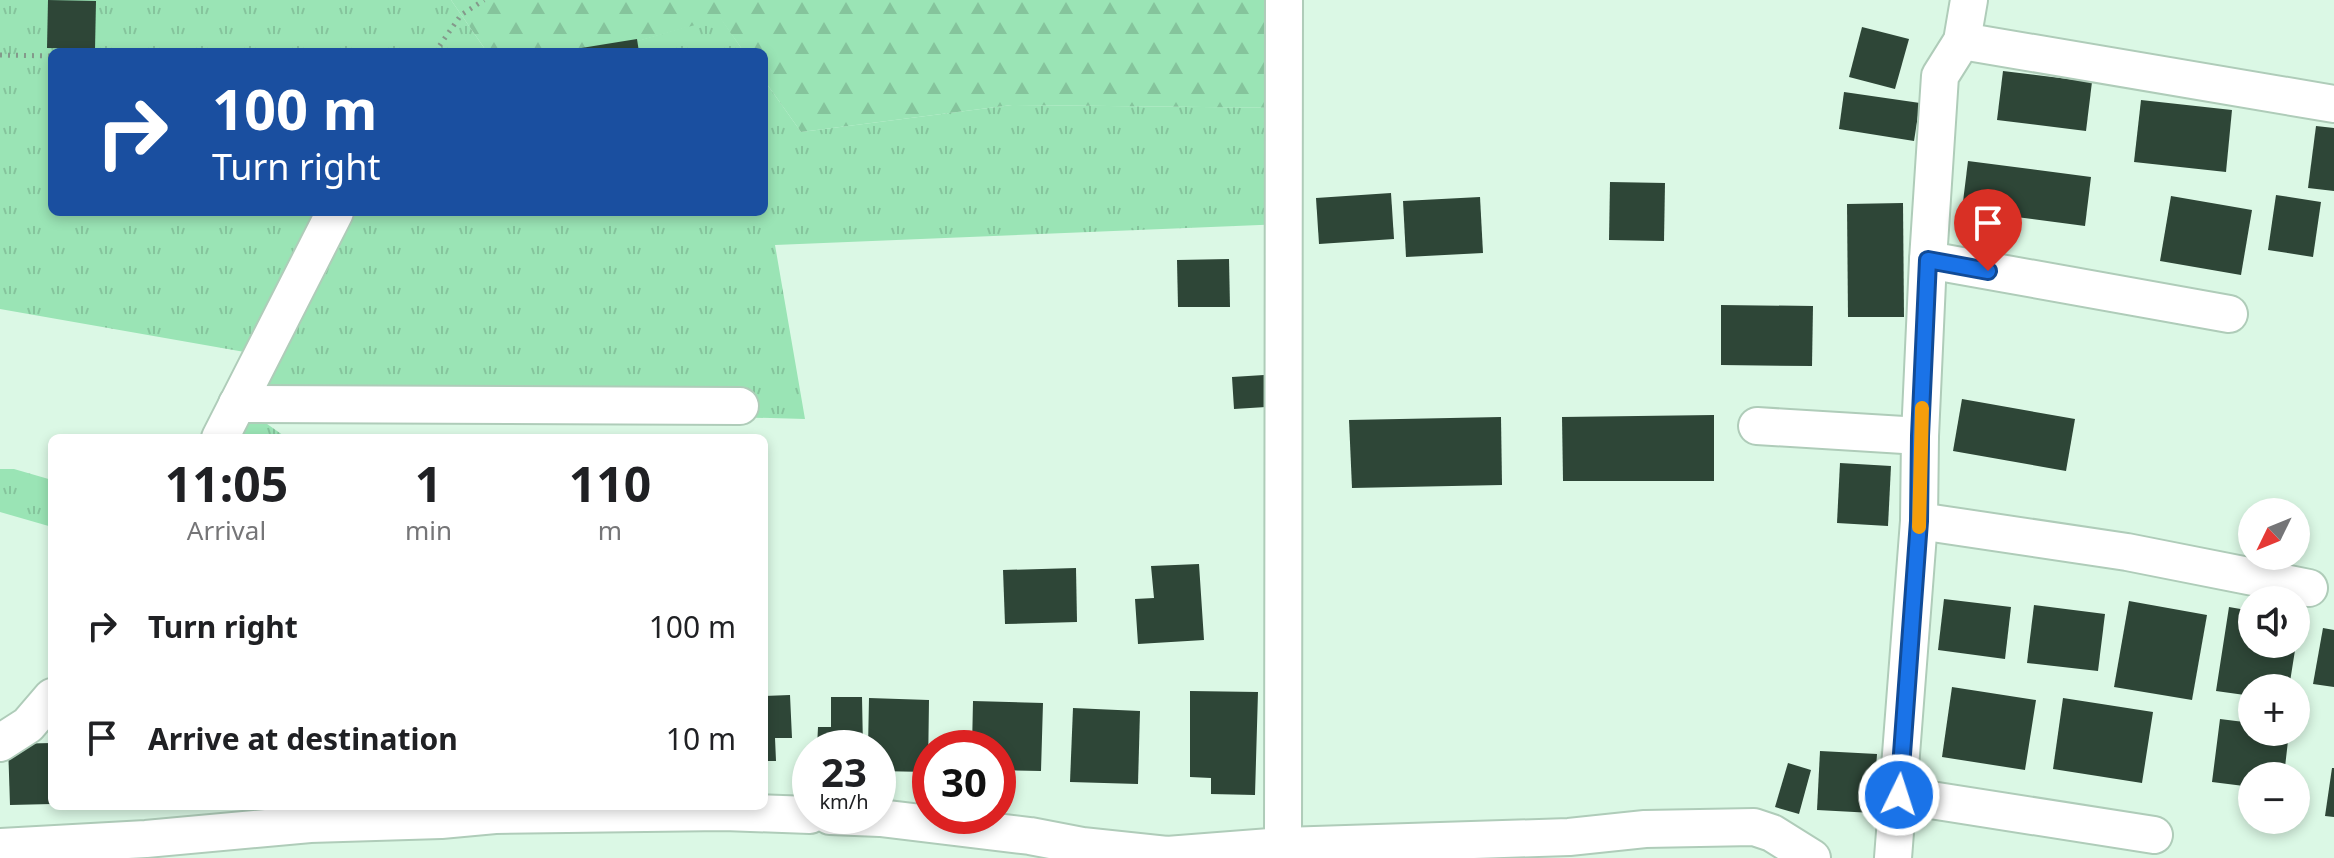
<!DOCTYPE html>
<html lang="en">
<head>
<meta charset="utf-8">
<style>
	:root { --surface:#fff; --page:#f6f6f6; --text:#202124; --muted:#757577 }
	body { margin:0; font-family:"Noto Sans",sans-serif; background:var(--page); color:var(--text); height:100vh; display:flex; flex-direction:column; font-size:30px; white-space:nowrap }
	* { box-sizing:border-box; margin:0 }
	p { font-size:26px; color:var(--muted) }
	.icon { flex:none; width:44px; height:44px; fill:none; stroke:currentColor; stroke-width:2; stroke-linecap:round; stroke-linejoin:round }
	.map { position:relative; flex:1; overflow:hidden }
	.sheet { position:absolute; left:48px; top:434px; width:720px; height:376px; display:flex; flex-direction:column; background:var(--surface); border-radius:12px; box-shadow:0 4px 12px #0003 }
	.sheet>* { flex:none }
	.top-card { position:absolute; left:48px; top:48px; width:720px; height:168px; border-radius:12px; box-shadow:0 4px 12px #0003; background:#1a4fa0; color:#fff; overflow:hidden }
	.needle { width:52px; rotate:227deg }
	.fabs { position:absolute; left:2238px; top:498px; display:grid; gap:16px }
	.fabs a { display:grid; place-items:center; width:72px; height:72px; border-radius:50%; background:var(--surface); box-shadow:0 4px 12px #0003; font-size:40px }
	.speed { position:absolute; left:792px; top:730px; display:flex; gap:16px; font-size:40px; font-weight:700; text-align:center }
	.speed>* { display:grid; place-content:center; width:104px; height:104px; border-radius:50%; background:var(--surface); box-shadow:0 4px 12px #0003; line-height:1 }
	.speed small { font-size:20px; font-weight:400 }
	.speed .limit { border:12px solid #d22; background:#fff; color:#111 }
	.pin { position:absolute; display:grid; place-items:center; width:68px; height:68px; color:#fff; margin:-82px -34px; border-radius:50% 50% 50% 0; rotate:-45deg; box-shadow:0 0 8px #0007 }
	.pin .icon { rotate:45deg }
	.me { position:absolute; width:88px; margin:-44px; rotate:4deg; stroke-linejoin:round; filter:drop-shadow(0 0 6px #0008) }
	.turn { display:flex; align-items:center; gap:28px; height:168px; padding:0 32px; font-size:36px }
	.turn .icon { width:104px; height:104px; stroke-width:2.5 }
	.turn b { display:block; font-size:56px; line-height:68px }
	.eta { display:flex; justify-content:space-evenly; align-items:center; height:136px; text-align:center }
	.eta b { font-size:48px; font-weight:700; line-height:56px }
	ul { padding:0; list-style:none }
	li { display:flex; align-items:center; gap:24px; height:112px; padding:0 32px }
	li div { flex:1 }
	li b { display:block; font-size:30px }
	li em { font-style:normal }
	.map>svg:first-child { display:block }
</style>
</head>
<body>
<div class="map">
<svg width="2334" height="858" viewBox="0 0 2334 858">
	<defs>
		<pattern id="grass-tufts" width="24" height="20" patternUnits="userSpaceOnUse" patternTransform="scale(2)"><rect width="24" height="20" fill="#9ae4b5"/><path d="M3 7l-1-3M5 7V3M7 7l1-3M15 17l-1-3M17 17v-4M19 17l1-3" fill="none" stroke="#85c49c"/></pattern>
		<pattern id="forest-firs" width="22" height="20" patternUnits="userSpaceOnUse" patternTransform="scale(2)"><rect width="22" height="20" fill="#9ae4b5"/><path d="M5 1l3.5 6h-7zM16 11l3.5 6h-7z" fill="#85c49c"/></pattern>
	</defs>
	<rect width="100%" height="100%" fill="#dbf8e5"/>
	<g fill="url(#grass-tufts)">
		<path d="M0,0H451L487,52H52V212H764V80L801,132L1012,105L1284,108V224L775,245L805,419L239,404L287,438H220L261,355L0,309Z"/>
		<path d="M720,17L744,52H599Z"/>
		<path d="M0,469H14L52,480V527L0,512Z"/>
	</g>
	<path fill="url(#forest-firs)" d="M451,0H1284V108L1012,105L801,132L764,80V52H744L720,18L599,52H487Z"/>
	<g fill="#2e4637">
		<path d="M48,0L96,1L95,49L47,48Z"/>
		<path d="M1862,27L1909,39L1895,89L1849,77Z"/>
		<path d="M637,39L639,52H569V50Z"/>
		<path d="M2003,71L2092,82L2086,131L1997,120Z"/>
		<path d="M1844,92L1920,103L1914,141L1839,129Z"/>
		<path d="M2141,100L2232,110L2226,172L2134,162Z"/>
		<path d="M2316,126L2334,128V191L2308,188Z"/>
		<path d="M1968,161L2091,177L2085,226L1962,210Z"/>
		<path d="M1610,182L1665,183L1664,241L1609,240Z"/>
		<path d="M1391,193L1394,239L1319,244L1316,198Z"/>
		<path d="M2276,195L2321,202L2313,257L2268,250Z"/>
		<path d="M2171,196L2252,210L2241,275L2160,261Z"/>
		<path d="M1480,197L1483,253L1406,257L1403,201Z"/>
		<path d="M1903,203L1904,317H1848L1847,204Z"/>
		<path d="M1229,259L1230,307H1178L1177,260Z"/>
		<path d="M1721,305L1813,306L1812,366L1721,365Z"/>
		<path d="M1264,375L1266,407L1234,409L1232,377Z"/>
		<path d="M1962,399L2075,419L2066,471L1953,451Z"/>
		<path d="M1714,415V481H1563L1562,417Z"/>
		<path d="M1501,417L1502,485L1352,488L1349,420Z"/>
		<path d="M1840,463L1891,466L1888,526L1837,523Z"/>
		<path d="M1199,564L1204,640L1138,644L1135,599L1154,598L1151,566Z"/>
		<path d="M1076,568L1077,622L1005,624L1003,570Z"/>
		<path d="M1944,599L2011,607L2005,659L1938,650Z"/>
		<path d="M2129,601L2207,615L2192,700L2114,687Z"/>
		<path d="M2034,605L2105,614L2098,671L2027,663Z"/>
		<path d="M2229,607L2252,611V644H2296L2289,688H2252V696L2216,691Z"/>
		<path d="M2323,628L2334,630V687L2313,684Z"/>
		<path d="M1952,687L2036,700L2025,770L1942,757Z"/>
		<path d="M1190,691L1258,692L1255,795L1211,794V778L1190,777Z"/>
		<path d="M790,695L792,738H775L776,761H764V696Z"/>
		<path d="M831,697H862L863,748H817L818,727H831Z"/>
		<path d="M869,698L929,700L928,772L878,771V748H868Z"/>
		<path d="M2063,698L2153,712L2142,783L2053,769Z"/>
		<path d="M973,701L1043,703L1041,771L998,770V748H972Z"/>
		<path d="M1073,708L1140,711L1138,784L1070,782Z"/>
		<path d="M2220,719L2252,723V732H2289L2284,776H2252V787L2212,782Z"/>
		<path d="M52,743V804L10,805L8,744Z"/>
		<path d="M1820,751L1877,754L1873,813L1817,810Z"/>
		<path d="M1788,763L1811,770L1799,814L1775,807Z"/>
		<path d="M2332,768H2334V817L2325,816Z"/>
	</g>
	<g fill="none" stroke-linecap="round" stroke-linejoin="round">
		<g stroke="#afccb9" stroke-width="40">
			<g id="minor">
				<path d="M1962,41L2334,104"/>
				<path d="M1928,260L2229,314"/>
				<path d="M237,404L740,406"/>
				<path d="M1757,426L1920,436"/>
				<path d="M220,438L335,212"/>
				<path d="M1919,521L2127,552L2309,588"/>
				<path d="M0,743L28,725L52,697"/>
				<path d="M1899,795L2154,835"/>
				<path d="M830,816L880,818L1030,836L1082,846L1167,855L1283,846L1569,837L1645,829L1754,827L1772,833L1812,858"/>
				<path d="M1283,846L1284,0"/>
				<path d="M0,847L146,839L310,824L441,820L495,815L724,812L810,815"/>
				<path d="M1893,858L1919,521L1920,436L1928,260L1940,76L1962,41L1969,0"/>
			</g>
		</g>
		<g stroke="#84998b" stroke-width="5" stroke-dasharray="2 6" stroke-linecap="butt">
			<path d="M435,52L461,15L484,0"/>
			<path d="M0,55L52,56"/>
		</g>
		<use href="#minor" stroke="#fff" stroke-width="36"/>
	</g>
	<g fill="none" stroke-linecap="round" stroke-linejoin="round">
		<g stroke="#114b97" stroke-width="20">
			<path id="route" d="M1899,795L1919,521L1920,436L1928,260L1988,271"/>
		</g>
		<use href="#route" stroke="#1a73e8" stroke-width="14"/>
		<path stroke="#f59e0b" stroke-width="14" d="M1919,527L1922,408"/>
	</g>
</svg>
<div class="fabs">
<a><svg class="needle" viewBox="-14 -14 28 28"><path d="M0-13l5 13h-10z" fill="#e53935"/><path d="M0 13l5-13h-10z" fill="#757577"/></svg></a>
<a><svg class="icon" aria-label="sound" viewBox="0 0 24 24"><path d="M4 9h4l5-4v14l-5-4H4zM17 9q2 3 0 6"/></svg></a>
<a>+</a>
<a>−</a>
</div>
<div class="speed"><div>23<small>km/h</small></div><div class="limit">30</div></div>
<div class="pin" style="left:1988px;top:271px;background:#d93025"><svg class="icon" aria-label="arrive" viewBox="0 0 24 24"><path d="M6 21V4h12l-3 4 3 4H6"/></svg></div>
<svg class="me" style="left:1899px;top:795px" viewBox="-20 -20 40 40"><circle r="17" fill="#1a73e8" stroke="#fff" stroke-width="3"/><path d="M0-11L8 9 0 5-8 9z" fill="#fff"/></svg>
<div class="top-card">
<div class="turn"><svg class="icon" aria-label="right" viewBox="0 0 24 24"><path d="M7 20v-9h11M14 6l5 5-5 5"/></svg><div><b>100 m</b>Turn right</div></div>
</div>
<section class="sheet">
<div class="eta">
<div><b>11:05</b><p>Arrival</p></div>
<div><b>1</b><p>min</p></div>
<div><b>110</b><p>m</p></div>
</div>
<ul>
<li><svg class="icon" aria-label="right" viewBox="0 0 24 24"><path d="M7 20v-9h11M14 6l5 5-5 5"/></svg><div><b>Turn right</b></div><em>100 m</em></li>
<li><svg class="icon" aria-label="arrive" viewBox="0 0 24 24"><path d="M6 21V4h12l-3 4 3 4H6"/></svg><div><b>Arrive at destination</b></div><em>10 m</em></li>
</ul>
</section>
</div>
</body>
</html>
